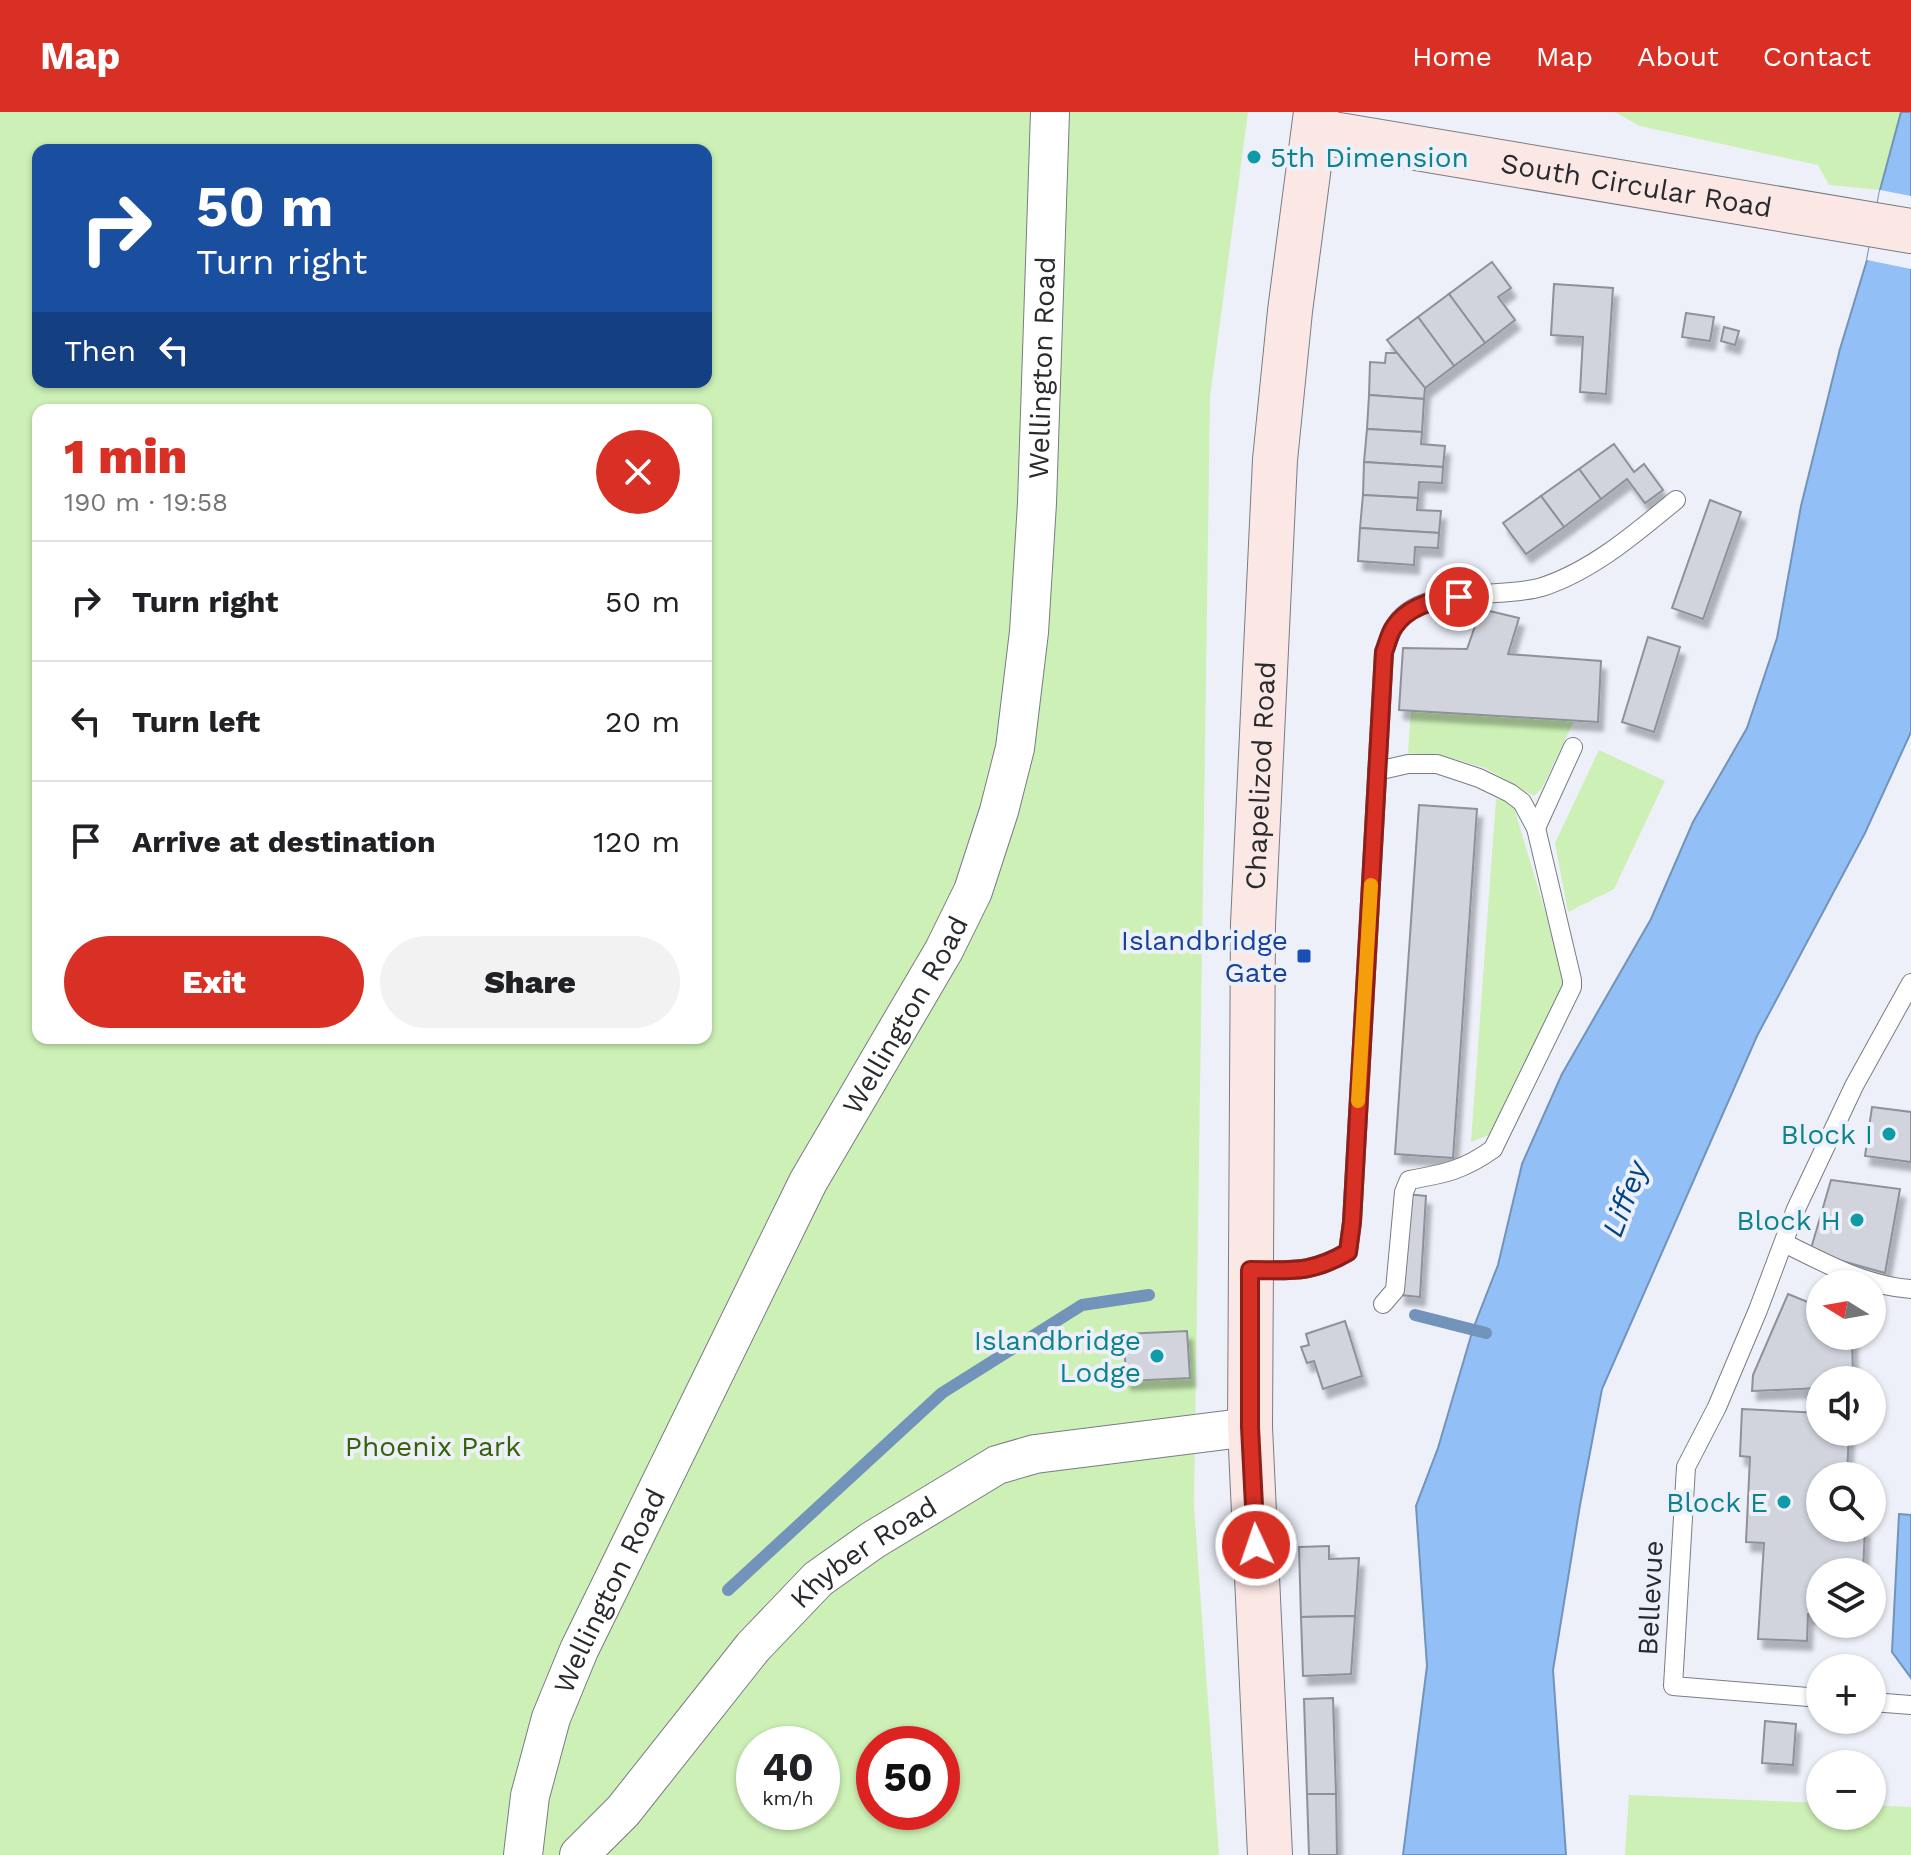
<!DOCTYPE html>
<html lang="en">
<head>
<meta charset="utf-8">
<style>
	:root { --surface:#fff; --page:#f2f2f2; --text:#202124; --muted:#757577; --line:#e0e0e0; --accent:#d93025 }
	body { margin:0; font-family:"Work Sans",sans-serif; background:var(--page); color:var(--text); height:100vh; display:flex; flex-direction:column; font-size:30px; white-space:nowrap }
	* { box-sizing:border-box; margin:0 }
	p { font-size:26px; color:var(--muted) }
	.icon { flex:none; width:44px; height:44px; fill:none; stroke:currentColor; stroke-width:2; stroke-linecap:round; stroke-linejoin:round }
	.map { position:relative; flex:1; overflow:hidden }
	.panel { position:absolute; left:32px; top:292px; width:680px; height:640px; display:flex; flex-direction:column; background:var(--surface); border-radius:16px; box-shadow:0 2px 6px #0004 }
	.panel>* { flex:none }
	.top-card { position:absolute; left:32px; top:32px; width:680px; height:244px; border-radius:16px; box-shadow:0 2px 6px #0004; background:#1a4fa0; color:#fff; overflow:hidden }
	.needle { width:52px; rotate:281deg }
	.controls { position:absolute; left:1806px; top:1158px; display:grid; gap:16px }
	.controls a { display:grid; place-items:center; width:80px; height:80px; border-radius:50%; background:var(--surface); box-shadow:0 2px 6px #0004; font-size:40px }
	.speed { position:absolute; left:736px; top:1614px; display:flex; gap:16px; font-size:40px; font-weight:700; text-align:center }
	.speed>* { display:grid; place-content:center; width:104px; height:104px; border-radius:50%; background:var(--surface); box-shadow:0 2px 6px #0004; line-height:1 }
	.speed small { font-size:20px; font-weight:400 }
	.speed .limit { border:12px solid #d22; background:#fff; color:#111 }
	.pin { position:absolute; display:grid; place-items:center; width:68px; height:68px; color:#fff; margin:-34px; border:4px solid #fff; border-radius:50%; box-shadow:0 2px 8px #0007 }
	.me { position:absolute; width:88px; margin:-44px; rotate:357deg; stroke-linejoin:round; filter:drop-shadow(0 0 6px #0008) }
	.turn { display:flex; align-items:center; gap:28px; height:168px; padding:0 32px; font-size:36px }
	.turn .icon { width:104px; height:104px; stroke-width:2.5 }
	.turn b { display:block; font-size:56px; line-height:68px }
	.then { display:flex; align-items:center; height:76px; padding:0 32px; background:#0003; gap:16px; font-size:30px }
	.round { display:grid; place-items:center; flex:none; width:84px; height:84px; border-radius:42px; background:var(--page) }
	.headline { display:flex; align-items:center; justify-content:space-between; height:136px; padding:0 32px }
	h1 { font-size:48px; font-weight:800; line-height:60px; color:var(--accent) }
	.button { display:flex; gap:16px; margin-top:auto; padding:16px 32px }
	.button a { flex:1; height:92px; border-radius:48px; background:var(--accent); color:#fff; font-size:32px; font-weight:800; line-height:92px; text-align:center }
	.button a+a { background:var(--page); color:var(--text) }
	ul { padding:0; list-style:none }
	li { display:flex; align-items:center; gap:24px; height:120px; padding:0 32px; border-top:2px solid var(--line) }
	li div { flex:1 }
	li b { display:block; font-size:30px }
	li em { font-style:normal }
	header { display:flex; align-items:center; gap:48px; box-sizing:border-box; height:112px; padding:0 40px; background:var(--accent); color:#fff }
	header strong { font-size:38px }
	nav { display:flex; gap:44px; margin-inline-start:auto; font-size:28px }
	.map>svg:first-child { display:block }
</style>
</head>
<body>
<header>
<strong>Map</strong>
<nav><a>Home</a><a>Map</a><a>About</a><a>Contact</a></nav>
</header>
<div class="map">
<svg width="1911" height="1743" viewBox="0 0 1911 1743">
	<defs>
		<filter id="shadow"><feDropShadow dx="5" dy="9" stdDeviation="2" flood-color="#0004"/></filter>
	</defs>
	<rect width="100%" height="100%" fill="#edf0f9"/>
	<g fill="#ccf0b5" fill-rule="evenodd">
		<path d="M0,0H1248L1210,285L1194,1394L1219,1743H0ZM38,38H706V270H38ZM38,298H706V926H38ZM754,1632H822V1700H754ZM874,1632H942V1700H874Z"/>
		<path d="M1615,0H1901L1880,78L1829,73L1818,53L1640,14Z"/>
		<path d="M1411,598L1574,609L1542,676L1534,684L1485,656L1447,645L1408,641Z"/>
		<path d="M1599,638L1665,669L1614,777L1568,800L1555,731Z"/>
		<path d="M1496,687L1512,689L1567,873L1491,1022L1471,1030Z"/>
		<path d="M1629,1683L1820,1691V1704H1872V1693L1911,1695V1743H1625Z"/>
	</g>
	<g fill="#92c0f6" stroke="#7293ba" stroke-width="2">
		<path d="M1901,0H1911V620L1865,721L1757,924L1602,1277L1580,1393L1553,1558L1566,1743H1403L1427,1554L1416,1394L1438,1336L1473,1217L1498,1153L1522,1052L1562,962L1651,807L1693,710L1747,616L1777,526L1801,394L1840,237L1867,148L1880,78Z"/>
		<path d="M1899,1402L1911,1403V1566L1892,1540Z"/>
	</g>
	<path fill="#edf0f9" d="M1880,78L1911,84V157L1867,148Z"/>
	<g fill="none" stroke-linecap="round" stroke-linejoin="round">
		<g stroke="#7293ba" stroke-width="12">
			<path d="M1415,1203L1486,1221"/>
			<path d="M728,1478L942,1281L1082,1193L1149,1183"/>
		</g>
	</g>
	<g fill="#d1d4dd" stroke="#8e9199" stroke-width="2" filter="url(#shadow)">
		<path d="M1492,150L1511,176L1498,185L1515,208L1485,231L1449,182Z"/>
		<path d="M1554,172L1613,176L1606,282L1580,280L1583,225L1551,223Z"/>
		<path d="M1449,182L1485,231L1454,254L1418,205Z"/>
		<path d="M1686,201L1714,205L1710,229L1682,225Z"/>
		<path d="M1418,205L1454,254L1425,276L1387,228Z"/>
		<path d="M1724,215L1739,219L1735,233L1721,229Z"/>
		<path d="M1386,241H1397L1425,276L1424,287L1369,283L1370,250L1385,251Z"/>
		<path d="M1369,283L1424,287L1422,320L1367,317Z"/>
		<path d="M1367,317L1422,320L1421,332L1445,334L1443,355L1364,350Z"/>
		<path d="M1614,332L1634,360L1644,352L1663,378L1645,391L1627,367L1601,387L1579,357Z"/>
		<path d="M1364,350L1443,355L1442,371L1419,370L1418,386L1363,383Z"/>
		<path d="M1579,357L1601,387L1564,415L1541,384Z"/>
		<path d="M1363,383L1418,386L1417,398L1441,399L1439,421L1360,416Z"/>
		<path d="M1541,384L1564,415L1526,442L1503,411Z"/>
		<path d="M1710,388L1741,400L1703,507L1672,496Z"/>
		<path d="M1360,416L1439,421L1438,436L1415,435L1414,453L1358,449Z"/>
		<path d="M1481,497L1519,506L1508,542L1601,549L1598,610L1399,598L1403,536L1467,537Z"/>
		<path d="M1648,525L1680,535L1654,620L1622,610Z"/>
		<path d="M1419,693L1477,697L1453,1046L1395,1042Z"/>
		<path d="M1872,995L1911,1000V1050L1865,1044Z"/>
		<path d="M1831,1068L1900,1077L1885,1161L1810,1140Z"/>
		<path d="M1406,1082L1426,1084L1420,1185L1400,1183Z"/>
		<path d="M1788,1182L1820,1195V1224H1852L1853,1268H1820V1276L1752,1279L1753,1263Z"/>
		<path d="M1345,1209L1362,1264L1323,1277L1314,1249L1307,1251L1301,1235L1309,1233L1306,1222Z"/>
		<path d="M1187,1219L1190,1266L1126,1269L1124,1222Z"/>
		<path d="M1742,1297L1820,1301V1320H1849L1847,1364H1820V1416H1865L1863,1460H1820V1502H1808L1807,1529L1758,1527L1764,1431L1746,1430L1750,1345L1740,1344Z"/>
		<path d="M1329,1434V1447L1359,1446L1355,1504L1301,1505L1299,1435Z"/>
		<path d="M1355,1504L1351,1562L1303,1564L1301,1505Z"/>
		<path d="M1333,1586L1336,1682H1307L1304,1587Z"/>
		<path d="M1765,1609L1796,1612L1793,1653L1762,1651Z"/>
		<path d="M1307,1682H1336L1337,1743H1309Z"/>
	</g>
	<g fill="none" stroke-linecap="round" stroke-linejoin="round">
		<g stroke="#797c84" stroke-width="20">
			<g id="lane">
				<path d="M1377,659L1408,652H1437L1479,666L1510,681L1522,690L1536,716L1572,868V875L1493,1037C1464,1058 1444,1062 1409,1068L1404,1080L1395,1178L1383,1192"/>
				<path d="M1536,716L1573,635"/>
				<path d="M1784,1131C1825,1151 1865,1174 1911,1177"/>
				<path d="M1250,1158C1292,1158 1310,1162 1348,1140L1352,1110L1384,540C1387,533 1389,524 1393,517C1417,471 1500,488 1542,475C1592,459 1636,421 1676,388"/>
				<path d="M1820,1586L1673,1574L1686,1355L1717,1295L1758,1198L1796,1097L1854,974L1911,871"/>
				<path d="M1872,1590L1911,1593"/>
			</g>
		</g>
		<g stroke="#797c84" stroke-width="40">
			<g id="street">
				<path id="s1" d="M523,1743L530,1684L551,1606L579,1538L808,1070L944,838L973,779L999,699L1015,636L1029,520L1037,391L1050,0"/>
				<path id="s2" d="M579,1743L623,1699L753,1535L818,1467L873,1428L997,1353L1035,1342L1250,1315"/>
			</g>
		</g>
		<g stroke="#797c84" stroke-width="46">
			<g id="secondary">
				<path id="s3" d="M1315,19L1911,119"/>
				<path id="s4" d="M1270,1743L1250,1315L1253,812L1275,348L1290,199L1316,0"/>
			</g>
		</g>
		<use href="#lane" stroke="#fff" stroke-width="18"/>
		<use href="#street" stroke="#fff" stroke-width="38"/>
		<use href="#secondary" stroke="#fbe8e5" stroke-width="44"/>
	</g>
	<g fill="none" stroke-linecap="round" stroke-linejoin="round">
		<g stroke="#8d1f18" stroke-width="20">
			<path id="route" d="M1256,1433L1250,1315V1158C1292,1158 1310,1162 1348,1140L1352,1110L1384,540C1387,533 1389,522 1394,515C1408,494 1436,487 1459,485"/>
		</g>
		<use href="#route" stroke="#d93025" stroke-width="14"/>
		<path stroke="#f59e0b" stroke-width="14" d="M1358,989L1371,773"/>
	</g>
	<g fill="#0f9aa8" stroke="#edf0f9" stroke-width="3">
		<circle cx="1254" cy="45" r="8"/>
		<circle cx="1889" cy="1022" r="8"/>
		<circle cx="1857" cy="1108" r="8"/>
		<circle cx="1157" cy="1244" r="8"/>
		<circle cx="1784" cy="1390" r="8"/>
	</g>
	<rect fill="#1a4fb4" stroke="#edf0f9" stroke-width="3" x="1296" y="836" width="16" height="16" rx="4"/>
	<g text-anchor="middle" stroke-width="8" stroke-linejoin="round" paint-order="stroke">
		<g font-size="28" fill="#0d838f" stroke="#edf0f9" text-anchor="end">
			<text x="1270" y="55" text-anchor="start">5th Dimension</text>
			<text x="1873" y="1032">Block I</text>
			<text x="1841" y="1118">Block H</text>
			<text x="1141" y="1238">Islandbridge<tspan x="1141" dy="32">Lodge</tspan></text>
			<text x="1768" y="1400">Block E</text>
		</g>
		<g font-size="28" fill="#292a2e" stroke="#edf0f9">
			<text dy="10" stroke="none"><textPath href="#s3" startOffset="326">South Circular Road</textPath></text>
			<text dy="10" stroke="none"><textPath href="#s1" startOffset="1600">Wellington Road</textPath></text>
			<text dy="10" stroke="none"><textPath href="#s4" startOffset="1080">Chapelizod Road</textPath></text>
			<text dy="10" stroke="none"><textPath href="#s1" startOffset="928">Wellington Road</textPath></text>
			<text dy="10" stroke="none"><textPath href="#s2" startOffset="418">Khyber Road</textPath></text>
			<text dy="10" stroke="none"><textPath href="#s1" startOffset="280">Wellington Road</textPath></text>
			<text transform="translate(1650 1486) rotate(-87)" y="10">Bellevue</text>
		</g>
		<g font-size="28" fill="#164399" stroke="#edf0f9" text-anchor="end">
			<text x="1288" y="838">Islandbridge<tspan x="1288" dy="32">Gate</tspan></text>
		</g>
		<g font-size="28" fill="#376209" stroke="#edf0f9">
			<text x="433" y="1344">Phoenix Park</text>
		</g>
		<g font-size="30" font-style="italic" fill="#004585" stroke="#edf0f9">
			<text transform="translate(1625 1087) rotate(-69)" y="10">Liffey</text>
		</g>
	</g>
</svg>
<div class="controls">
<a><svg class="needle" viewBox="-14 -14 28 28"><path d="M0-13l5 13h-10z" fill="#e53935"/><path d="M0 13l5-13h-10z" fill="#757577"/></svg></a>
<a><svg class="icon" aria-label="sound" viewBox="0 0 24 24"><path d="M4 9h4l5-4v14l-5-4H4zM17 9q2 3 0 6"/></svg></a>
<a><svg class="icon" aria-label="search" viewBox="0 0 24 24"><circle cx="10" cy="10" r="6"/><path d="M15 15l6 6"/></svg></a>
<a><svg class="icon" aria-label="layers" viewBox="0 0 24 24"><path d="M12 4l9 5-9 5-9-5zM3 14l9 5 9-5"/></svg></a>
<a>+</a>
<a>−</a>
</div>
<div class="speed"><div>40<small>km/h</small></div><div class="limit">50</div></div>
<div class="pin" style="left:1459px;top:485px;background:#d93025"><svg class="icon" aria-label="arrive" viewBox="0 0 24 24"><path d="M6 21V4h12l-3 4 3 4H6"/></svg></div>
<svg class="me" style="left:1256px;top:1433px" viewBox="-20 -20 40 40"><circle r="17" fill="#d93025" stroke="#fff" stroke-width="3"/><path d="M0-11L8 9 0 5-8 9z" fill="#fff"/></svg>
<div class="top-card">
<div class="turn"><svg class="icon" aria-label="right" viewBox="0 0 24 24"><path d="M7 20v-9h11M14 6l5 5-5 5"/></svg><div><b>50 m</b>Turn right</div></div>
<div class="then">Then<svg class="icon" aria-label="left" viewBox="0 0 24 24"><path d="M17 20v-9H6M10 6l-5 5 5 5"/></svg></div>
</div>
<section class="panel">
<div class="headline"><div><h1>1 min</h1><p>190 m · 19:58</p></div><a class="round" style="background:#d93025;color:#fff"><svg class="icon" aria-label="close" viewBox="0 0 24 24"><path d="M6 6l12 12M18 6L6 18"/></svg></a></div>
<ul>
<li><svg class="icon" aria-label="right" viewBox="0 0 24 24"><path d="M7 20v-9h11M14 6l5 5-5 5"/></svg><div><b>Turn right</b></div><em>50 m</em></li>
<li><svg class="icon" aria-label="left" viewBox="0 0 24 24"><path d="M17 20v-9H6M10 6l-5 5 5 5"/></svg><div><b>Turn left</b></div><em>20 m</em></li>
<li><svg class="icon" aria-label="arrive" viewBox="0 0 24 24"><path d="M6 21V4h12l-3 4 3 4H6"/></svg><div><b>Arrive at destination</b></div><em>120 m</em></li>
</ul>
<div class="button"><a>Exit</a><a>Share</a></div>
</section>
</div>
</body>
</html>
